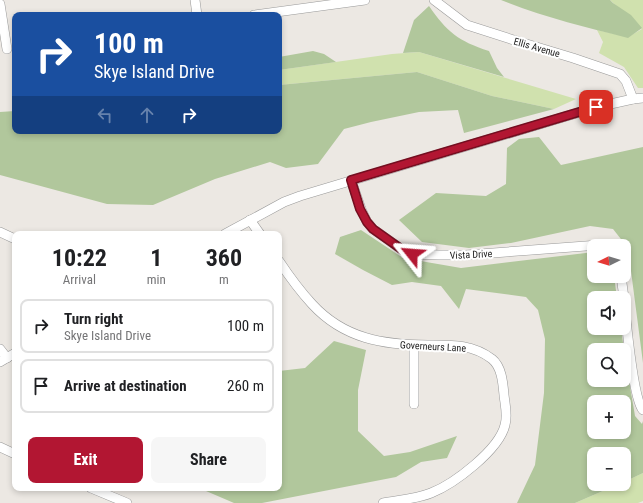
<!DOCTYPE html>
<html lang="en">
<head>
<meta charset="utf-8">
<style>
	:root { --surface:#fff; --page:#f6f6f6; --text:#202124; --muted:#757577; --line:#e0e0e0; --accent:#b21632 }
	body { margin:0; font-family:"Roboto Condensed",sans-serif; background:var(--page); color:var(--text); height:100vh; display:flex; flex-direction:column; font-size:15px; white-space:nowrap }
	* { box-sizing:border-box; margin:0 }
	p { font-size:13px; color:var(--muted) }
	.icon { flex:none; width:22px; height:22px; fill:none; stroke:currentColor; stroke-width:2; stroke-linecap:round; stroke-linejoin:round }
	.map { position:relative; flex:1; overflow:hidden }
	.details { position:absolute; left:12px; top:231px; width:270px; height:260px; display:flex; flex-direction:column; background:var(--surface); border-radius:8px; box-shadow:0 2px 6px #0003 }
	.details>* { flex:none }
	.top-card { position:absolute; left:12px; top:12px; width:270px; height:122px; border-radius:8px; box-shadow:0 2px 6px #0003; background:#1a4fa0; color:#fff; overflow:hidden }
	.needle { width:26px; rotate:265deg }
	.fabs { position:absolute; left:587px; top:239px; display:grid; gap:8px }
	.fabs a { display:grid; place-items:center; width:44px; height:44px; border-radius:8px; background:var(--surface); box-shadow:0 2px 6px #0003; font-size:20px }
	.pin { position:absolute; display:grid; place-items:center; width:34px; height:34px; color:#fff; margin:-17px; border-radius:8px; box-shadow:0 2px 6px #0006 }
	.me { position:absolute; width:44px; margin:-22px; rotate:298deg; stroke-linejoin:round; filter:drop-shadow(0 0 3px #0008) }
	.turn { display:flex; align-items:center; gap:14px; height:84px; padding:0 16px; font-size:18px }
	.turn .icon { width:52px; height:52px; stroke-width:2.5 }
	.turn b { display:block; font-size:28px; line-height:34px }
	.lanes { display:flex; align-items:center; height:38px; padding:0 16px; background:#0003; justify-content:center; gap:20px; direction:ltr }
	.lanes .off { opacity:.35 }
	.eta { display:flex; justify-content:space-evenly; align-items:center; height:68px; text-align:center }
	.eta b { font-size:24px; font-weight:700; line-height:28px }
	.button { display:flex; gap:8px; margin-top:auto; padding:8px 16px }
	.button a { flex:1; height:46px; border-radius:8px; background:var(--accent); color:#fff; font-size:16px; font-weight:700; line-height:46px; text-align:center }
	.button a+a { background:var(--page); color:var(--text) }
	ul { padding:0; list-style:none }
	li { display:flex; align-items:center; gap:12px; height:54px; margin:0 8px 6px; padding:0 8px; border:2px solid var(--line); border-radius:8px }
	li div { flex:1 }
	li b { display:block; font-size:15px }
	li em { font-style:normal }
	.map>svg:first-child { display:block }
</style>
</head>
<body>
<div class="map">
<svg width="643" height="503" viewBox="0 0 643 503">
	<rect width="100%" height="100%" fill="#ece8e3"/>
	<g fill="#d0e1ae">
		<path d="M610,0H643V88H638L624,67L599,53L603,42L597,30L628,37L642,29Z"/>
		<path d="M419,52L576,99L554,109L492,96L417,72L279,85V70L392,54Z"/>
		<path d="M643,473V501L638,503H575L619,484H624V482Z"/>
	</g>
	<g fill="#b1c79c" fill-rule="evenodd">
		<path d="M501,0H610L613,3L631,15L642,28L628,38C585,27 542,17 501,0Z"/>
		<path d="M429,6C447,32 458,41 489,51L497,68L504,77L419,52L403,53L414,20Z"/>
		<path d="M313,51L324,54L336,62L279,70V57Z"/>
		<path d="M417,72L492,96L554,109L464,133L458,110L419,112L371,122L344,129L318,164L286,168L270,162L215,179L153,205L107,204L0,175V112L15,111V131H279V85Z"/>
		<path d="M539,137L561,165L643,147V363L628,248L613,229L590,226L511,243L469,248L422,242L399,220L436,193L486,196L506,184L507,148L519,139Z"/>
		<path d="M361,230L403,258L461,268L594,252V276H614L617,298H594V328H621L624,350H594V380H624V351L635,416L642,424L643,421V473L624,482V454H594V484H619L575,503H517L535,465L544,393L545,339L538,310L526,297L466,289L459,309L441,286L412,282L392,285L363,270L335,254L340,237ZM594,402H624V432H594Z"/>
		<path d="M334,341L366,350L358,390V431L384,456L410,452L457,436L447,458L421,462L396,477L262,503H234L199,488H279V371L305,368Z"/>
	</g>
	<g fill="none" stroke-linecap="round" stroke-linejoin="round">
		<g stroke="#999" stroke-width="10">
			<g id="minor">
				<path d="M195,0L197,15"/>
				<path d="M434,0L467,25L520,42L573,58L620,74L626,81L633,99"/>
				<path d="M0,4L7,49"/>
				<path d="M254,15L365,0"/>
				<path d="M351,180L361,209L367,222L373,229L404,251L412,254L439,255H466L599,245L606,246"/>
				<path d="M250,220L260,234"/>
				<path d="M0,232L15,239"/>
				<path d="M225,234L284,202L300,196L597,107L633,99L643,98"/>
				<path d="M279,261C289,276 300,291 312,304C344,339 384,345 428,345C452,345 472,344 492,359C502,367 503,384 504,395C505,405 508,415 505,425C499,450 454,484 431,493C416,499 399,500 383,503"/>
				<path d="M621,276L624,298"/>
				<path d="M624,300C626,319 633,399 643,410"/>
				<path d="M414,345V404"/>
				<path d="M0,349L7,358"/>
				<path d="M0,362L15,353"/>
				<path d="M0,447L15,454"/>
				<path d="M91,488L127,503"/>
			</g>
		</g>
		<use href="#minor" stroke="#fff" stroke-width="9"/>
	</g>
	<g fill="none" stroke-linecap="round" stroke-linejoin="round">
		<g stroke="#740e20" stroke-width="10">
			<path id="route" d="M412,254L404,251L373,229L367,222L360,209L351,180L596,107"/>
		</g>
		<use href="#route" stroke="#b21632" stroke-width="7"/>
	</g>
	<g text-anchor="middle" stroke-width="4" stroke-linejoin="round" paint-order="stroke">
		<g font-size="10" fill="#1c1c1c" stroke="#fff">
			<text transform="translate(537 47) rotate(16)" y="4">Ellis Avenue</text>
			<text transform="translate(471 254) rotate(-3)" y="4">Vista Drive</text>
			<text transform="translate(433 346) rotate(3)" y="4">Governeurs Lane</text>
		</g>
	</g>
</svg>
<div class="fabs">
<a><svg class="needle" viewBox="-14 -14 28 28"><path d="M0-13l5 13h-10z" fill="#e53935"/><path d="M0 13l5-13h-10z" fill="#757577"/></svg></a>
<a><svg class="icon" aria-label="sound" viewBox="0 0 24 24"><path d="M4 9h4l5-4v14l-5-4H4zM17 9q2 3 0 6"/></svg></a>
<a><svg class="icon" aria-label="search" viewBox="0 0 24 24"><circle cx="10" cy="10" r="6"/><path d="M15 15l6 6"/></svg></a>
<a>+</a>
<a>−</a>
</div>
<div class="pin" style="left:596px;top:107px;background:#d93025"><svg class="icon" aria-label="arrive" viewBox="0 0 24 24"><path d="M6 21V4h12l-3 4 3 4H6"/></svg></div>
<svg class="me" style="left:412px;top:254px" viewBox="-20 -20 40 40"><path d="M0-17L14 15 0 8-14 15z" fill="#b21632" stroke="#fff" stroke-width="4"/></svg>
<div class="top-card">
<div class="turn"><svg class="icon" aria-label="right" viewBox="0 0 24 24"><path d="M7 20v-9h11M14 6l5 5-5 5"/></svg><div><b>100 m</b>Skye Island Drive</div></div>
<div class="lanes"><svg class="icon off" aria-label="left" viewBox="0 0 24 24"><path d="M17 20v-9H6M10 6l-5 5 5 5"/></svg><svg class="icon off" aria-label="ahead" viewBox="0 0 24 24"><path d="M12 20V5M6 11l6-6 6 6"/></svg><svg class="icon" aria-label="right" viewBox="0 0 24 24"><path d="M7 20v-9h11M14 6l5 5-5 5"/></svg></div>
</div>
<section class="details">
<div class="eta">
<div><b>10:22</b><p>Arrival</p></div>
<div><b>1</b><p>min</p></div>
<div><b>360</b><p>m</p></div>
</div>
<ul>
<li><svg class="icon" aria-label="right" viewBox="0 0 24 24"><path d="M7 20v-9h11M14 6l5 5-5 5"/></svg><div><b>Turn right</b><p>Skye Island Drive</p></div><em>100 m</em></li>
<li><svg class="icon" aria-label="arrive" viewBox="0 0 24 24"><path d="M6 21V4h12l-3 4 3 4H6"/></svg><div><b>Arrive at destination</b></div><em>260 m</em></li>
</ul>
<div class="button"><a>Exit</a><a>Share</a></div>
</section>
</div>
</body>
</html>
